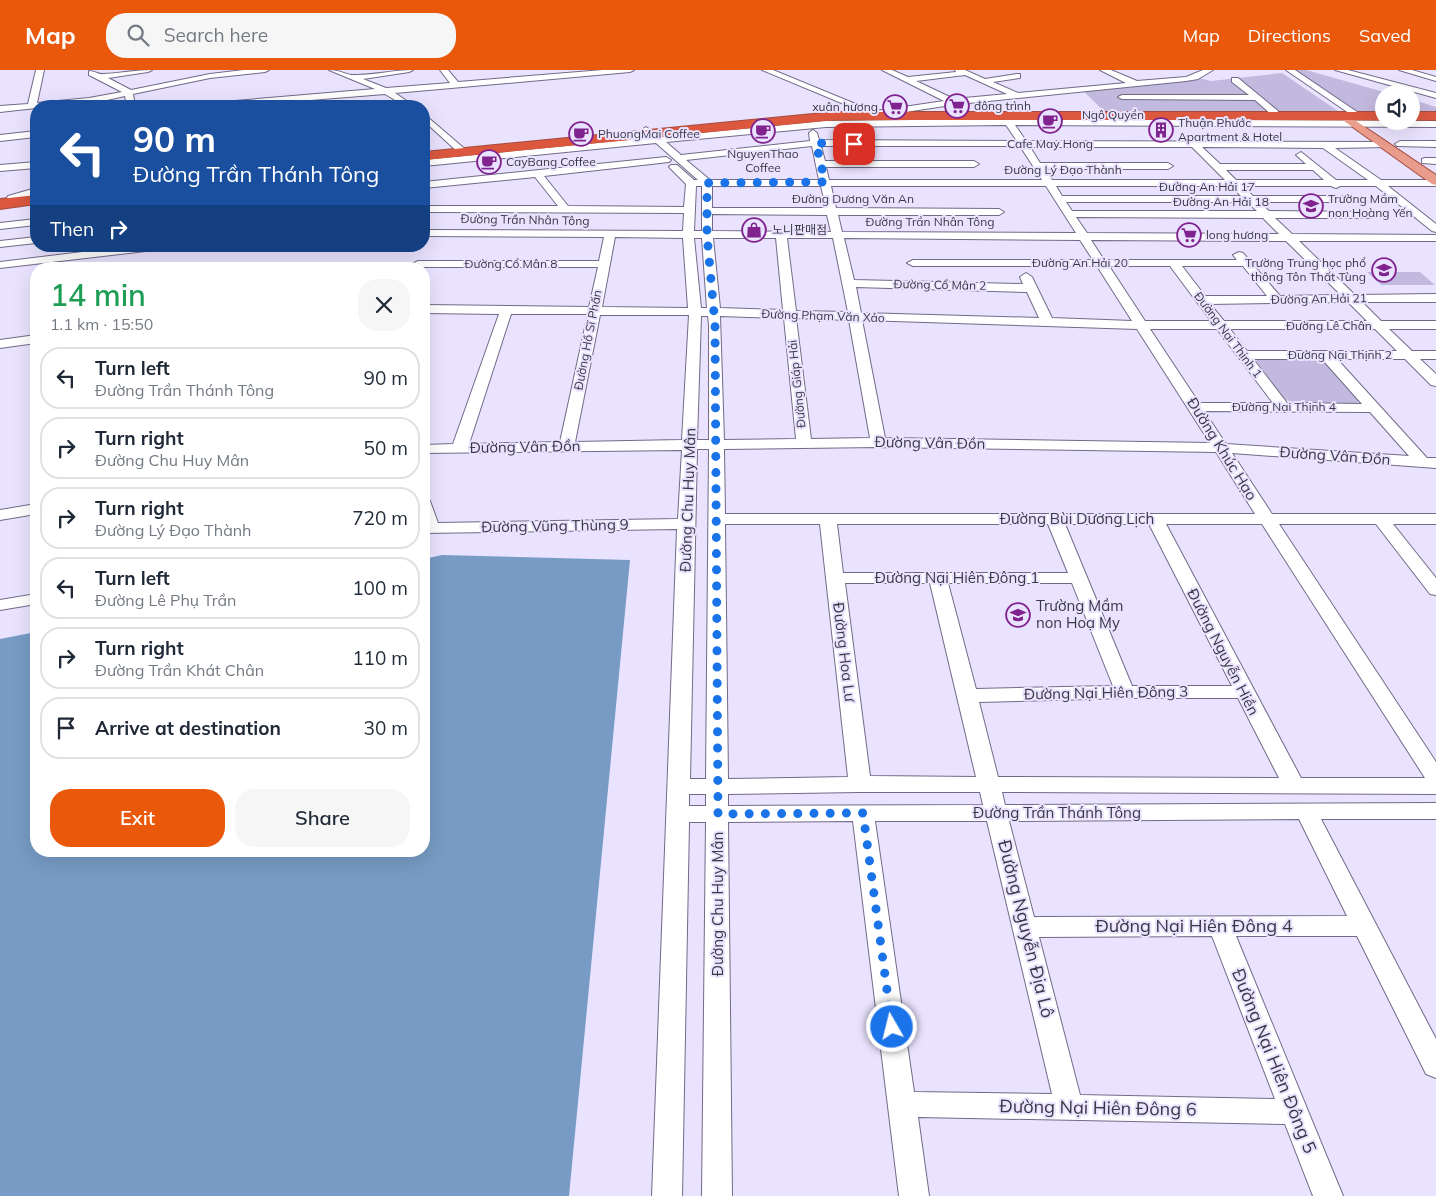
<!DOCTYPE html>
<html lang="en">
<head>
<meta charset="utf-8">
<style>
	:root { --surface:#fff; --page:#f6f6f7; --text:#1f2937; --muted:#747a83; --line:#e0e1e3; --accent:#ea580c }
	body { margin:0; font-family:Mulish,"Noto Sans KR",sans-serif; background:var(--page); color:var(--text); height:100vh; display:flex; flex-direction:column; font-size:19px; white-space:nowrap }
	* { box-sizing:border-box; margin:0 }
	p { font-size:16px; color:var(--muted) }
	.icon { flex:none; width:28px; height:28px; fill:none; stroke:currentColor; stroke-width:2; stroke-linecap:round; stroke-linejoin:round }
	.map { position:relative; flex:1; overflow:hidden }
	.side { position:absolute; left:30px; top:192px; width:400px; height:595px; display:flex; flex-direction:column; background:var(--surface); border-radius:20px; box-shadow:0 5px 20px #0002 }
	.side>* { flex:none }
	.top-card { position:absolute; left:30px; top:30px; width:400px; height:152px; border-radius:20px; box-shadow:0 5px 20px #0002; background:#1a4fa0; color:#fff; overflow:hidden }
	.fabs { position:absolute; left:1375px; top:15px; display:grid; gap:10px }
	.fabs a { display:grid; place-items:center; width:45px; height:45px; border-radius:50%; background:var(--surface); box-shadow:0 5px 20px #0002; font-size:25px }
	.pin { position:absolute; display:grid; place-items:center; width:42px; height:42px; color:#fff; margin:-21px; border-radius:10px; box-shadow:0 2px 8px #0006 }
	.me { position:absolute; width:55px; margin:-28px; rotate:352deg; stroke-linejoin:round; filter:drop-shadow(0 0 4px #0008) }
	.turn { display:flex; align-items:center; gap:18px; height:105px; padding:0 20px; font-size:22px }
	.turn .icon { width:65px; height:65px; stroke-width:2.5 }
	.turn b { display:block; font-size:35px; line-height:42px }
	.then { display:flex; align-items:center; height:48px; padding:0 20px; background:#0003; gap:10px; font-size:19px }
	.round { display:grid; place-items:center; flex:none; width:52px; height:52px; border-radius:20px; background:var(--page) }
	.head { display:flex; align-items:center; justify-content:space-between; height:85px; padding:0 20px }
	h1 { font-size:30px; font-weight:600; line-height:38px; color:#1e9e55 }
	.button { display:flex; gap:10px; margin-top:auto; padding:10px 20px }
	.button a { flex:1; height:58px; border-radius:20px; background:var(--accent); color:#fff; font-size:20px; font-weight:600; line-height:58px; text-align:center }
	.button a+a { background:var(--page); color:var(--text) }
	ul { padding:0; list-style:none }
	li { display:flex; align-items:center; gap:15px; height:62px; margin:0 10px 8px; padding:0 10px; border:2px solid var(--line); border-radius:20px }
	li div { flex:1 }
	li b { display:block; font-size:19px }
	li em { font-style:normal }
	header { display:flex; align-items:center; gap:30px; box-sizing:border-box; height:70px; padding:0 25px; background:var(--accent); color:#fff }
	header strong { font-size:24px }
	nav { display:flex; gap:28px; margin-inline-start:auto; font-size:18px }
	.search { width:350px; height:45px; background:var(--page); display:flex; align-items:center; gap:12px; box-sizing:border-box; padding:0 18px; border-radius:20px; color:var(--muted); font-size:19px }
	.map>svg:first-child { display:block }
</style>
</head>
<body>
<header>
<strong>Map</strong>
<div class="search"><svg class="icon" aria-label="search" viewBox="0 0 24 24"><circle cx="10" cy="10" r="6"/><path d="M15 15l6 6"/></svg>Search here</div>
<nav><a>Map</a><a>Directions</a><a>Saved</a></nav>
</header>
<div class="map">
<svg width="1436" height="1126" viewBox="0 0 1436 1126">
	<rect width="100%" height="100%" fill="#eae3ff"/>
	<g fill="#c2b9de">
		<path d="M1290,0H1306L1391,24H1384V43H1355Z"/>
		<path d="M1282,3L1341,43H1106L1082,20L1195,7L1211,11Z"/>
		<path d="M1411,29L1436,37V43H1411Z"/>
		<path d="M1367,202H1420L1435,215H1381Z"/>
		<path d="M1254,288L1323,289L1362,330L1353,335H1300L1284,329Z"/>
	</g>
	<path fill="#779bc4" d="M442,485L630,490L569,1126H0V569L36,562V781H424V489Z"/>
	<g fill="none" stroke-linecap="round" stroke-linejoin="round">
		<g stroke="#726a88" stroke-width="2">
			<g id="minor">
				<path d="M36,0H44L37,33L89,28L122,22L89,5V1C95,1 99,5 104,4C120,3 136,0 152,0L148,2L108,8L131,20L210,4L244,0H269L265,2L210,8L133,24L135,36H127L125,26L89,34L36,36V38L0,42V36L28,34Z"/>
				<path d="M329,0C340,0 348,6 356,5C375,5 394,0 413,0L409,2L363,9L386,18L450,13L440,0H448L458,12L603,0H634L630,2L395,23L414,36H405L385,24L237,36H207L211,33L375,19Z"/>
				<path d="M762,0H773L875,42L868,44Z"/>
				<path d="M882,0H892L908,7L956,2L955,0H965L985,9L1017,4H1020V8L993,12L1018,23L1126,13L1100,0H1111L1137,11L1186,7L1203,0H1213L1198,9L1186,11L958,34L879,46L876,45V41L944,31ZM965,5L1007,24L954,29L916,11Z"/>
				<path d="M1286,0H1295L1363,46L1356,48Z"/>
				<path d="M1335,0H1348L1436,23V28Z"/>
				<path d="M1399,0H1412L1436,7V11Z"/>
				<path d="M1232,8H1238L1278,41V45H1272L1255,30L1122,29L1118,27L1122,25H1249L1232,12Z"/>
				<path d="M424,44L466,80V84H460L424,51Z"/>
				<path d="M1007,46L1012,49L1436,51V57L1015,55L1026,71L1385,72L1388,73V77L1335,78L1381,110H1436V116H1388L1436,154V162L1432,161L1376,116H1340L1336,118L1331,116H1242L1253,126H1353L1358,129L1353,132H1259L1269,141L1373,142L1378,145L1373,148H1275L1292,164L1436,165V171H1299L1355,225L1436,224V232H1362L1381,251H1436V259H1389L1412,281H1436V289H1420L1436,304V316L1431,315L1405,289H1337L1427,388H1436V398L1232,383L1272,444H1436V454H1393L1436,508V525L1430,524L1376,454H1279L1436,692V724L1002,722L1005,735L1436,733V749H1321L1436,969V1008L1426,1004L1357,866H1236L1343,1126H1313L1285,1054L918,1047L929,1126H899L853,751L728,752L732,1126H702L706,752H689L682,1126H652L677,459L424,463V429L430,431L438,453L678,449L682,380L424,383V375L453,374L499,244L424,243V235L589,237L598,197H418L412,194L418,191H599L604,167L424,166V160L683,161L684,143L424,142V136H558L535,107L424,118V112L666,87L671,90L669,92L544,106L568,136L684,137L686,114L669,97L671,95H677L694,110H698L656,73L424,96V90L650,68L642,60L646,57L660,67L826,51L1003,49ZM1006,55L1017,71L819,70L817,63L813,60L809,63L810,71L681,85L666,72L826,57ZM812,76L819,110H710L686,90ZM821,76H1020L1042,110H829L826,97H974L979,94L974,91H825ZM1030,77H1192L1225,110H1052L1044,99H1168L1173,96L1168,93H1040ZM1202,77L1323,78L1368,110H1336L1301,82L1296,85L1306,94H1220ZM1226,100H1313L1324,110H1236ZM696,116H702V161H694ZM712,116H821L826,138H712ZM831,116H1046L1076,163L842,162L838,145H999L1004,142L999,139L836,138ZM1056,116H1231L1241,126H1062ZM1066,132H1247L1257,141H1072ZM712,144L827,145L831,162L712,161ZM1076,147L1263,148L1279,164L1087,163ZM615,167L683,168L688,238L602,237ZM694,168H702L707,238H701ZM713,168H776L783,240L720,238ZM787,168H833L848,242L796,241ZM844,168L1080,170L1093,190H913L907,193L913,196H1097L1132,251L1052,248L1032,207L1026,203L1020,207L1023,214L854,210ZM1091,170L1286,171L1341,225L1280,226L1243,183L1239,182L1233,185L1237,190H1104ZM1109,196H1170L1211,251H1145ZM1182,196H1243L1267,226H1205ZM856,217L1027,222L1039,248L861,243ZM1348,232L1367,251H1224L1210,234ZM511,244H588L560,372L469,374ZM600,245H689L682,370L575,372ZM701,246H708L709,255V370H697ZM720,246L784,248L796,369L724,370ZM796,248L849,250L870,368L811,369ZM862,250L1137,259L1210,373L885,368ZM1150,259H1217L1273,333H1199ZM1230,259H1375L1397,281H1247ZM1253,289H1322L1362,334L1287,333ZM1204,341L1370,342L1409,386L1226,374ZM878,377L1216,382L1255,444H725L724,379ZM697,379H709L706,709H690ZM725,454H820L848,707L728,709ZM837,454H1048L1068,503H843ZM1065,454H1149L1232,616H1132ZM1166,454H1262L1425,708H1301ZM845,513H930L976,707L870,706ZM948,513H1072L1113,616L976,619ZM1125,628H1238L1279,708L998,707L979,632ZM860,722H980L983,735L728,736V724ZM689,724H706V736H689ZM1299,749L1347,846L1034,847L1009,751ZM875,751H987L1052,1024L914,1022ZM1212,866L1275,1029L1080,1025L1039,867Z"/>
				<path d="M36,61V67L0,71V65Z"/>
				<path d="M1400,71H1436V77L1397,76L1395,74Z"/>
				<path d="M1425,88H1436V94L1422,93V89Z"/>
				<path d="M36,92V98L0,101V95Z"/>
				<path d="M36,118V124L12,131L7,128L8,126Z"/>
				<path d="M36,149V155L0,159V153Z"/>
				<path d="M36,167V173L0,177V171Z"/>
				<path d="M132,176H168L163,179L0,198V192Z"/>
				<path d="M36,265V273L0,278V270Z"/>
				<path d="M36,434V444L0,450V440Z"/>
				<path d="M36,524V534L0,540V530Z"/>
			</g>
		</g>
		<g stroke="#a34d41" stroke-width="2">
			<path id="major" d="M1344,43L1436,105V115L1432,114L1340,48L1339,46L1340,44Z"/>
		</g>
		<g stroke="#a34d41" stroke-width="2">
			<g id="highway">
				<path d="M833,42H1384V50H833L424,90V82Z"/>
				<rect x="1411" y="42" width="25" height="8"/>
				<path d="M36,125V134L0,139V129Z"/>
			</g>
		</g>
		<use href="#minor" fill="#fff" fill-rule="evenodd"/>
		<use href="#major" fill="#e99b8c" fill-rule="evenodd"/>
		<use href="#highway" fill="#db583f" fill-rule="evenodd"/>
	</g>
	<g fill="none" stroke-linecap="round" stroke-linejoin="round">
		<path stroke="#1a73e8" stroke-width="9" stroke-dasharray="0 16.2" d="M854,74L816,73L825,112L707,113V165L715,255L718,744L863,743L892,957"/>
	</g>
	<defs>
		<g id="supermarket-ring" transform="scale(1.25)"><circle r="9.5" fill="#eae3ff" stroke="#80238f" stroke-width="1.5"/><path d="M-6-5.5h2.5l.6 2H6L4.5 2H-2.5L-4.4-4H-6ZM-1.5 3.2a1.3 1.3 0 1 0 .1 0ZM3 3.2a1.3 1.3 0 1 0 .1 0Z" fill="#80238f"/></g>
		<g id="cafe-ring" transform="scale(1.25)"><circle r="9.5" fill="#eae3ff" stroke="#80238f" stroke-width="1.5"/><path d="M-5.5-4.5H6V0H3Q3 3.5 0 3.5H-2.5Q-5.5 3.5-5.5 0ZM3-3.2v2h1.7v-2ZM-6 4.5H4V6H-6Z" fill="#80238f"/></g>
		<g id="building-ring" transform="scale(1.25)"><circle r="9.5" fill="#eae3ff" stroke="#80238f" stroke-width="1.5"/><path d="M-4-6H4V6H1V3H-1V6H-4ZM-2.5-4.3h1.7v1.8h-1.7ZM.8-4.3h1.7v1.8H.8ZM-2.5-1h1.7V.8h-1.7ZM.8-1h1.7V.8H.8Z" fill="#80238f"/></g>
		<g id="school-ring" transform="scale(1.25)"><circle r="9.5" fill="#eae3ff" stroke="#80238f" stroke-width="1.5"/><path d="M0-5L7-2L0 1L-7-2ZM-4 1L0 2.5L4 1V4Q0 6-4 4Z" fill="#80238f"/></g>
		<g id="shop-ring" transform="scale(1.25)"><circle r="9.5" fill="#eae3ff" stroke="#80238f" stroke-width="1.5"/><path d="M-5-2.5h2.3a2.7 3.5 0 0 1 5.4 0H5L5.5 6h-11ZM-1.5-2.5h3a1.5 2.3 0 0 0-3 0Z" fill="#80238f"/></g>
	</defs>
	<g fill-rule="evenodd">
		<use href="#supermarket-ring" x="957" y="36"/>
		<use href="#supermarket-ring" x="895" y="37"/>
		<use href="#cafe-ring" x="1050" y="51"/>
		<use href="#building-ring" x="1161" y="60"/>
		<use href="#cafe-ring" x="763" y="61"/>
		<use href="#cafe-ring" x="581" y="64"/>
		<use href="#cafe-ring" x="489" y="92"/>
		<use href="#school-ring" x="1311" y="136"/>
		<use href="#shop-ring" x="754" y="160"/>
		<use href="#supermarket-ring" x="1189" y="165"/>
		<use href="#school-ring" x="1384" y="200"/>
		<use href="#school-ring" x="1018" y="545"/>
	</g>
	<g text-anchor="middle" stroke-width="4" stroke-linejoin="round" paint-order="stroke">
		<g font-size="12" fill="#3b3845" stroke="#eae3ff" text-anchor="start">
			<text x="974" y="40">đông trình</text>
			<text x="878" y="41" text-anchor="end">xuân hương</text>
			<text x="1178" y="57">Thuận Phước<tspan x="1178" dy="14">Apartment &amp; Hotel</tspan></text>
			<text x="598" y="68">PhuongMai Coffee</text>
			<text x="1050" y="78" text-anchor="middle">Cafe May Hong</text>
			<text x="763" y="88" text-anchor="middle">NguyenThao<tspan x="763" dy="14">Coffee</tspan></text>
			<text x="506" y="96">CayBang Coffee</text>
			<text x="1328" y="133">Trường Mầm<tspan x="1328" dy="14">non Hoàng Yến</tspan></text>
			<text x="772" y="164">노니판매점</text>
			<text x="1206" y="169">long hương</text>
			<text x="1366" y="197" text-anchor="end">Trường Trung học phổ<tspan x="1366" dy="14">thông Tôn Thất Tùng</tspan></text>
		</g>
		<g font-size="12" fill="#3b3845" stroke="#eae3ff">
			<text x="1113" y="49">Ngô Quyền</text>
			<text x="1063" y="104">Đường Lý Đạo Thành</text>
			<text x="1207" y="121">Đường An Hải 17</text>
			<text x="853" y="133">Đường Dương Văn An</text>
			<text x="1221" y="136">Đường An Hải 18</text>
			<text transform="translate(525 150) rotate(1)" y="4">Đường Trần Nhân Tông</text>
			<text x="930" y="156">Đường Trần Nhân Tông</text>
			<text x="1080" y="197">Đường An Hải 20</text>
			<text x="511" y="198">Đường Cổ Mân 8</text>
			<text transform="translate(940 215) rotate(1)" y="4">Đường Cổ Mân 2</text>
			<text transform="translate(1319 229) rotate(-1)" y="4">Đường An Hải 21</text>
			<text transform="translate(823 246) rotate(2)" y="4">Đường Phạm Văn Xảo</text>
			<text x="1329" y="260">Đường Lê Chân</text>
			<text transform="translate(1228 265) rotate(53)" y="4">Đường Nại Thịnh 1</text>
			<text transform="translate(588 270) rotate(-79)" y="4">Đường Hồ Sĩ Phấn</text>
			<text x="1340" y="289">Đường Nại Thịnh 2</text>
			<text transform="translate(797 314) rotate(-96)" y="4">Đường Giáp Hải</text>
			<text x="1284" y="341">Đường Nại Thịnh 4</text>
		</g>
		<g font-size="15" fill="#3b3845" stroke="#eae3ff">
			<text transform="translate(930 373) rotate(1)" y="5">Đường Vân Đồn</text>
			<text transform="translate(525 377) rotate(-1)" y="5">Đường Vân Đồn</text>
			<text transform="translate(1222 379) rotate(58)" y="5">Đường Khúc Hạo</text>
			<text transform="translate(1335 386) rotate(4)" y="5">Đường Vân Đồn</text>
			<text transform="translate(688 430) rotate(-88)" y="5">Đường Chu Huy Mân</text>
			<text x="1077" y="454">Đường Bùi Dương Lịch</text>
			<text transform="translate(555 456) rotate(-1)" y="5">Đường Vũng Thùng 9</text>
			<text x="957" y="513">Đường Nại Hiên Đông 1</text>
			<text transform="translate(844 582) rotate(83)" y="5">Đường Hoa Lư</text>
			<text transform="translate(1223 582) rotate(63)" y="5">Đường Nguyễn Hiền</text>
			<text transform="translate(1106 623) rotate(-1)" y="5">Đường Nại Hiên Đông 3</text>
			<text x="1057" y="748">Đường Trần Thánh Tông</text>
			<text transform="translate(718 834) rotate(-90)" y="5">Đường Chu Huy Mân</text>
		</g>
		<g font-size="15" fill="#3b3845" stroke="#eae3ff" text-anchor="start">
			<text x="1036" y="541">Trường Mầm<tspan x="1036" dy="17">non Hoạ My</tspan></text>
		</g>
		<g font-size="18" fill="#3b3845" stroke="#eae3ff">
			<text x="1194" y="862">Đường Nại Hiên Đông 4</text>
			<text transform="translate(1026 859) rotate(76)" y="6">Đường Nguyễn Địa Lô</text>
			<text transform="translate(1274 991) rotate(68)" y="6">Đường Nại Hiên Đông 5</text>
			<text transform="translate(1098 1038) rotate(1)" y="6">Đường Nại Hiên Đông 6</text>
		</g>
	</g>
</svg>
<div class="fabs">
<a><svg class="icon" aria-label="sound" viewBox="0 0 24 24"><path d="M4 9h4l5-4v14l-5-4H4zM17 9q2 3 0 6"/></svg></a>
</div>
<div class="pin" style="left:854px;top:74px;background:#d93025"><svg class="icon" aria-label="arrive" viewBox="0 0 24 24"><path d="M6 21V4h12l-3 4 3 4H6"/></svg></div>
<svg class="me" style="left:892px;top:957px" viewBox="-20 -20 40 40"><circle r="17" fill="#1a73e8" stroke="#fff" stroke-width="3"/><path d="M0-11L8 9 0 5-8 9z" fill="#fff"/></svg>
<div class="top-card">
<div class="turn"><svg class="icon" aria-label="left" viewBox="0 0 24 24"><path d="M17 20v-9H6M10 6l-5 5 5 5"/></svg><div><b>90 m</b>Đường Trần Thánh Tông</div></div>
<div class="then">Then<svg class="icon" aria-label="right" viewBox="0 0 24 24"><path d="M7 20v-9h11M14 6l5 5-5 5"/></svg></div>
</div>
<section class="side">
<div class="head"><div><h1>14 min</h1><p>1.1 km · 15:50</p></div><a class="round"><svg class="icon" aria-label="close" viewBox="0 0 24 24"><path d="M6 6l12 12M18 6L6 18"/></svg></a></div>
<ul>
<li><svg class="icon" aria-label="left" viewBox="0 0 24 24"><path d="M17 20v-9H6M10 6l-5 5 5 5"/></svg><div><b>Turn left</b><p>Đường Trần Thánh Tông</p></div><em>90 m</em></li>
<li><svg class="icon" aria-label="right" viewBox="0 0 24 24"><path d="M7 20v-9h11M14 6l5 5-5 5"/></svg><div><b>Turn right</b><p>Đường Chu Huy Mân</p></div><em>50 m</em></li>
<li><svg class="icon" aria-label="right" viewBox="0 0 24 24"><path d="M7 20v-9h11M14 6l5 5-5 5"/></svg><div><b>Turn right</b><p>Đường Lý Đạo Thành</p></div><em>720 m</em></li>
<li><svg class="icon" aria-label="left" viewBox="0 0 24 24"><path d="M17 20v-9H6M10 6l-5 5 5 5"/></svg><div><b>Turn left</b><p>Đường Lê Phụ Trần</p></div><em>100 m</em></li>
<li><svg class="icon" aria-label="right" viewBox="0 0 24 24"><path d="M7 20v-9h11M14 6l5 5-5 5"/></svg><div><b>Turn right</b><p>Đường Trần Khát Chân</p></div><em>110 m</em></li>
<li><svg class="icon" aria-label="arrive" viewBox="0 0 24 24"><path d="M6 21V4h12l-3 4 3 4H6"/></svg><div><b>Arrive at destination</b></div><em>30 m</em></li>
</ul>
<div class="button"><a>Exit</a><a>Share</a></div>
</section>
</div>
</body>
</html>
